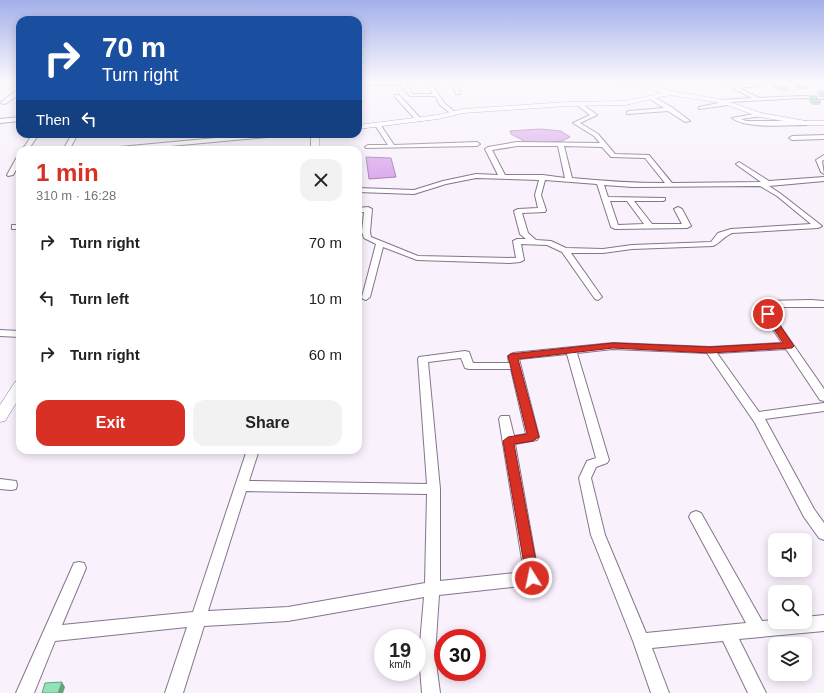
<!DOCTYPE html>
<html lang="en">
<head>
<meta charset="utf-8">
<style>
	:root { --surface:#fff; --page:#f2f2f2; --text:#222; --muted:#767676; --accent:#d93025 }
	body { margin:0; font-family:Arial,sans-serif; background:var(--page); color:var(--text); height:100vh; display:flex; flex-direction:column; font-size:15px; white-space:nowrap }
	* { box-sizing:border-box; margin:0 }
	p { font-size:13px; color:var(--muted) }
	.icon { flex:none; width:22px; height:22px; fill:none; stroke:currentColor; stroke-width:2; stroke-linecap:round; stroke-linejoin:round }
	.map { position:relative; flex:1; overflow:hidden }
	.details { position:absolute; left:16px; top:146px; width:346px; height:308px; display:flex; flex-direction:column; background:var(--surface); border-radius:12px; box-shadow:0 2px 10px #0003 }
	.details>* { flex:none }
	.top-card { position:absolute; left:16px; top:16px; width:346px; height:122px; border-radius:12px; box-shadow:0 2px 10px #0003; background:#1a4fa0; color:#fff; overflow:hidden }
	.tools { position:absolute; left:768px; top:533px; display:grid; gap:8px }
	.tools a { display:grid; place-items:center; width:44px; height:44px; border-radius:8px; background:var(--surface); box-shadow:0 2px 10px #0003; font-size:20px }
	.speed { position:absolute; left:374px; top:629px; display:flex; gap:8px; font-size:20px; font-weight:700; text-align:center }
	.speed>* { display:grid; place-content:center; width:52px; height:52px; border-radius:50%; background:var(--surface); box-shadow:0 2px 10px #0003; line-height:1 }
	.speed small { font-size:10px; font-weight:400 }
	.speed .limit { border:6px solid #d22; background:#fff; color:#111 }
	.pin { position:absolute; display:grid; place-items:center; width:34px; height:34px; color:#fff; margin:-17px; border:2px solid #fff; border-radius:50%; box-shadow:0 1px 4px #0007 }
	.me { position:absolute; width:44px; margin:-22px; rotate:350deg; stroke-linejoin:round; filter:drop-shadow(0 0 3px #0008) }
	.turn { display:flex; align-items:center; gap:14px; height:84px; padding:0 20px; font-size:18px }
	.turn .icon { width:52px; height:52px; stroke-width:2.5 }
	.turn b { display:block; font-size:28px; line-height:34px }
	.then { display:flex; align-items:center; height:38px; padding:0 20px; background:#0003; gap:8px; font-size:15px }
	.round { display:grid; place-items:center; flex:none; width:42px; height:42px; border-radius:12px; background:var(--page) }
	.head { display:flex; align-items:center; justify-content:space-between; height:68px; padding:0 20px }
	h1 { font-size:24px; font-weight:700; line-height:30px; color:var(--accent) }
	.primary-button { display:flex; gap:8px; margin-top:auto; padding:8px 20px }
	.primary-button a { flex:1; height:46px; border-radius:12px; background:var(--accent); color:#fff; font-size:16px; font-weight:700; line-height:46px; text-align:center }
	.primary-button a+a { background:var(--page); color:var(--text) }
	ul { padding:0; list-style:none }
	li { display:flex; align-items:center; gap:12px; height:56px; padding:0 20px }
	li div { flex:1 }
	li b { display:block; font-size:15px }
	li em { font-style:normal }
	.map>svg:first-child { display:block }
</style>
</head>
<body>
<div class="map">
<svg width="824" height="693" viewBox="0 0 824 693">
	<rect width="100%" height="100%" fill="#f9f1fc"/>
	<g fill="#dcabec" stroke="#a782b2">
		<path d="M540,129L561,131L570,137L562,141L530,144L511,134L510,131Z"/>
		<path d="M366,157L391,158L396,177L369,179Z"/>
	</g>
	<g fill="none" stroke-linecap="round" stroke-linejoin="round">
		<g stroke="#86748d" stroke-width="2">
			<g id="minor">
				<path d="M409,82L405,84L413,94H433L426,82H431L444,103L455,112L450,113L440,105L435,96H410L400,85H358V83Z"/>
				<path d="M451,82H456L460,94H456Z"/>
				<path d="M728,82L734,86L766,82L764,85L739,88L759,98L801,96L824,97V99L801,98L730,102L728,105L699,109V107L723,102L720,101L722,100L752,98L721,82Z"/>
				<path d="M20,92V94L5,104L0,103L13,93Z"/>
				<path d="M395,95H399L421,119V121H417L395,97Z"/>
				<path d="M650,97H654L673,108L690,121L685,122L668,111L627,114V112L629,111L664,108L650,99Z"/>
				<path d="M577,103H581L597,115L580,123L598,134L615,154L649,155L672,183L761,182L737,165L736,164L739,162L769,181L824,177V181L769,186L781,194L822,226L818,228L732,233C723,237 719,244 713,246L632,249L603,253H571L602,297L598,300L595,299L562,252L547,245L521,244L524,260L520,262L510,263L417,260L383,247L370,297L366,300L363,299L362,297L376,244L364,238L362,232L364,212H358V208L368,207L372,209L370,232L371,237L418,256L516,258L513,241L517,239H526L520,234L514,211L518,209L538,208L535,195L539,180L476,178L446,184L414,194L358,192V188L414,190L443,181L476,174L498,175L485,149L488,147L517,142L600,143L594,136L573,123L590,115L577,105ZM517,146H558L565,178L543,175H505L492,150ZM564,146L602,147L611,157L645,158L665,183C633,183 603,181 572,178ZM545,180L597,184L611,227L615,229L687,228L691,226L682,209L678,207L674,209L682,224H652L634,201H663L665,200V198L608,197L604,185L633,187L760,186L777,196L811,224L731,229L718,233L711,242L632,245L603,249L566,248L551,241L536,240L528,233L522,213L545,212L546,210L541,195ZM610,201H627L644,224L618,225Z"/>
				<path d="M760,113L763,115L762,116L741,119L746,121H806L809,123L806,125C787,125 746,129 732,118Z"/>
				<path d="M20,117V121L0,123V119Z"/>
				<path d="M376,124H380L394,145L477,142L480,144L477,146L366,148L365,147L368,145H388L375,125Z"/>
				<path d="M33,134H39L28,150H22Z"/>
				<path d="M72,134H78L69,150H63Z"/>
				<path d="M260,134H281L278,136L128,150H106L109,148Z"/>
				<path d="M824,135V139L792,140L789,138L792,136Z"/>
				<path d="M305,148H315L318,150H302Z"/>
				<path d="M20,155V163L13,175L8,176L7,175L17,157Z"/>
				<path d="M824,155V160L822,161L824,174L821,172L816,160Z"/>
				<rect x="12" y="225" width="8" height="4"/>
				<path d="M811,300L824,301V307H767L824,389V401L820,400L786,349L717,353L759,412L824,403V411L765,419L814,509L824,523V540L819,538L804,517L755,423L707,353L613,349L577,353L609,460L607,463L596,467L591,478L605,535L646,633L746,623L689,517L691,513L696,511L701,513L762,621L775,620V622H805V617L824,615V631L739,639L766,693H748L723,641L652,648L669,693H651L633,641L591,535L579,478L587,461L596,458L567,354L519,359L539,437L537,440L515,444L539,578L537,583L532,585L439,595L435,655L440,693H422L419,655L424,597L288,621L204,626L183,693H165L187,627L55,641L34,693H16L74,563L79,562L84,563L86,568L62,625L193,612L247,450H259L249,481L427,484L418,359L419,357L465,351L469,352L473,363H509L508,356L513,353L613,343L710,347L782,343L756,304L761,301ZM461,358L465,368L469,369H511L526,434L514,436L509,416H501L499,419L524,572L440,581V489L428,362ZM246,491L427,494L425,583L288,607L208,611Z"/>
				<path d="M0,330L20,331V337L0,336Z"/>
				<path d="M0,479L16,481L17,485L16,489L11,490L0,489Z"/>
			</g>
		</g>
		<g stroke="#86748d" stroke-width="1">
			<g id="tertiary">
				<path d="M20,82V86L0,88V84Z"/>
				<path d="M617,82H641L671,91L724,100L761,113L806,121H824V125H806L760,117L721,103L670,95L625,105L567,106L463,113L438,119L358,129V125L438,115L463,109L567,102L625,101L663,93L639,86Z"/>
				<rect x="311" y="134" width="8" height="16"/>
				<path d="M20,380V397L5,421L0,422V405L15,382Z"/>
			</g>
		</g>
		<use href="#minor" fill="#fff" fill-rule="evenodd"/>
		<use href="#tertiary" fill="#fff" fill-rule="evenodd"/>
	</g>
	<g fill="#7dc49d">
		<path d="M773,83L788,88L786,91H781L772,87Z"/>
		<path d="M796,84L808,86L807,89H798L795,87Z"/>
		<path d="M819,91L824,92V98L821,97L817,94Z"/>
		<path d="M810,96L818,99L817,100L821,102L820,105H812L808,99Z"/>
	</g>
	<path fill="#66a080" d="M62,682L65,687L63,693H58Z"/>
	<g fill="#91e4b7" stroke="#66a080">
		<path d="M773,83H778L788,88H782Z"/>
		<path d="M796,84H804L808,86H800Z"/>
		<path d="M819,91L824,92V94H822Z"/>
		<path d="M810,96L816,97L818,99L811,98Z"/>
		<path d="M811,99L819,100L821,102H814Z"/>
		<path d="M62,682L58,693H42L45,683Z"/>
	</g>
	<linearGradient id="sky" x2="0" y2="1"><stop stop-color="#a3b0ea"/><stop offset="0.46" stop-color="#fcf9fe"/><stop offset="1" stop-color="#fcf9fe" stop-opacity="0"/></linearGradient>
	<rect width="824" height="179" fill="url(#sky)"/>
	<path fill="#d93025" stroke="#8d1f18" d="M765,312H771L794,346L792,348L710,353L613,348L518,359L539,437L533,441L514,444L539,578L537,582L532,584L527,582L503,441L508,437L527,434L508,356L510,354L613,343L710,347L783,343L764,314Z"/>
</svg>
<div class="tools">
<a><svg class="icon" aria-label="sound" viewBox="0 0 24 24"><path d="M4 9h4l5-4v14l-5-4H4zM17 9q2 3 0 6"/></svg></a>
<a><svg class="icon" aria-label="search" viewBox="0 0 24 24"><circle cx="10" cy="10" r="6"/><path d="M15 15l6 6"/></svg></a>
<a><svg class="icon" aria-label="layers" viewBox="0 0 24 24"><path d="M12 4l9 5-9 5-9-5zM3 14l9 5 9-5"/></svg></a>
</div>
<div class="speed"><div>19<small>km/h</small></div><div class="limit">30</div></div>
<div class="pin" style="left:768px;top:314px;background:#d93025"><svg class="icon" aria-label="arrive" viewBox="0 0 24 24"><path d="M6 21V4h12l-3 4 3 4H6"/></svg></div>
<svg class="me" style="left:532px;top:578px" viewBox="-20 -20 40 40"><circle r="17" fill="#d93025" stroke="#fff" stroke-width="3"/><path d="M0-11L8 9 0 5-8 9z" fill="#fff"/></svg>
<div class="top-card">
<div class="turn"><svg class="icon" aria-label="right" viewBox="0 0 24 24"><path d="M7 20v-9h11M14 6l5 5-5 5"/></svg><div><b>70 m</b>Turn right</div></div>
<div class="then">Then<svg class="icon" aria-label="left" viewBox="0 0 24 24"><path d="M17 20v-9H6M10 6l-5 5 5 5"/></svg></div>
</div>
<section class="details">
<div class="head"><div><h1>1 min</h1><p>310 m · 16:28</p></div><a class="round"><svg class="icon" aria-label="close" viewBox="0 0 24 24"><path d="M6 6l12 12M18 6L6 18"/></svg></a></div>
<ul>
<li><svg class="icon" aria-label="right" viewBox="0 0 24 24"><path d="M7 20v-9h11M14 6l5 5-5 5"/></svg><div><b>Turn right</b></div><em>70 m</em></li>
<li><svg class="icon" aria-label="left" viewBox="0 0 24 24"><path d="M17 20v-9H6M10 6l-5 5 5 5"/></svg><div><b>Turn left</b></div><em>10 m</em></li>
<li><svg class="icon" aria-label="right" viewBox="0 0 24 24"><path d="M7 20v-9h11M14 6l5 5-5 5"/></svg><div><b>Turn right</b></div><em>60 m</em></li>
</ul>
<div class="primary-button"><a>Exit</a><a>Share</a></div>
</section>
</div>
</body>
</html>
